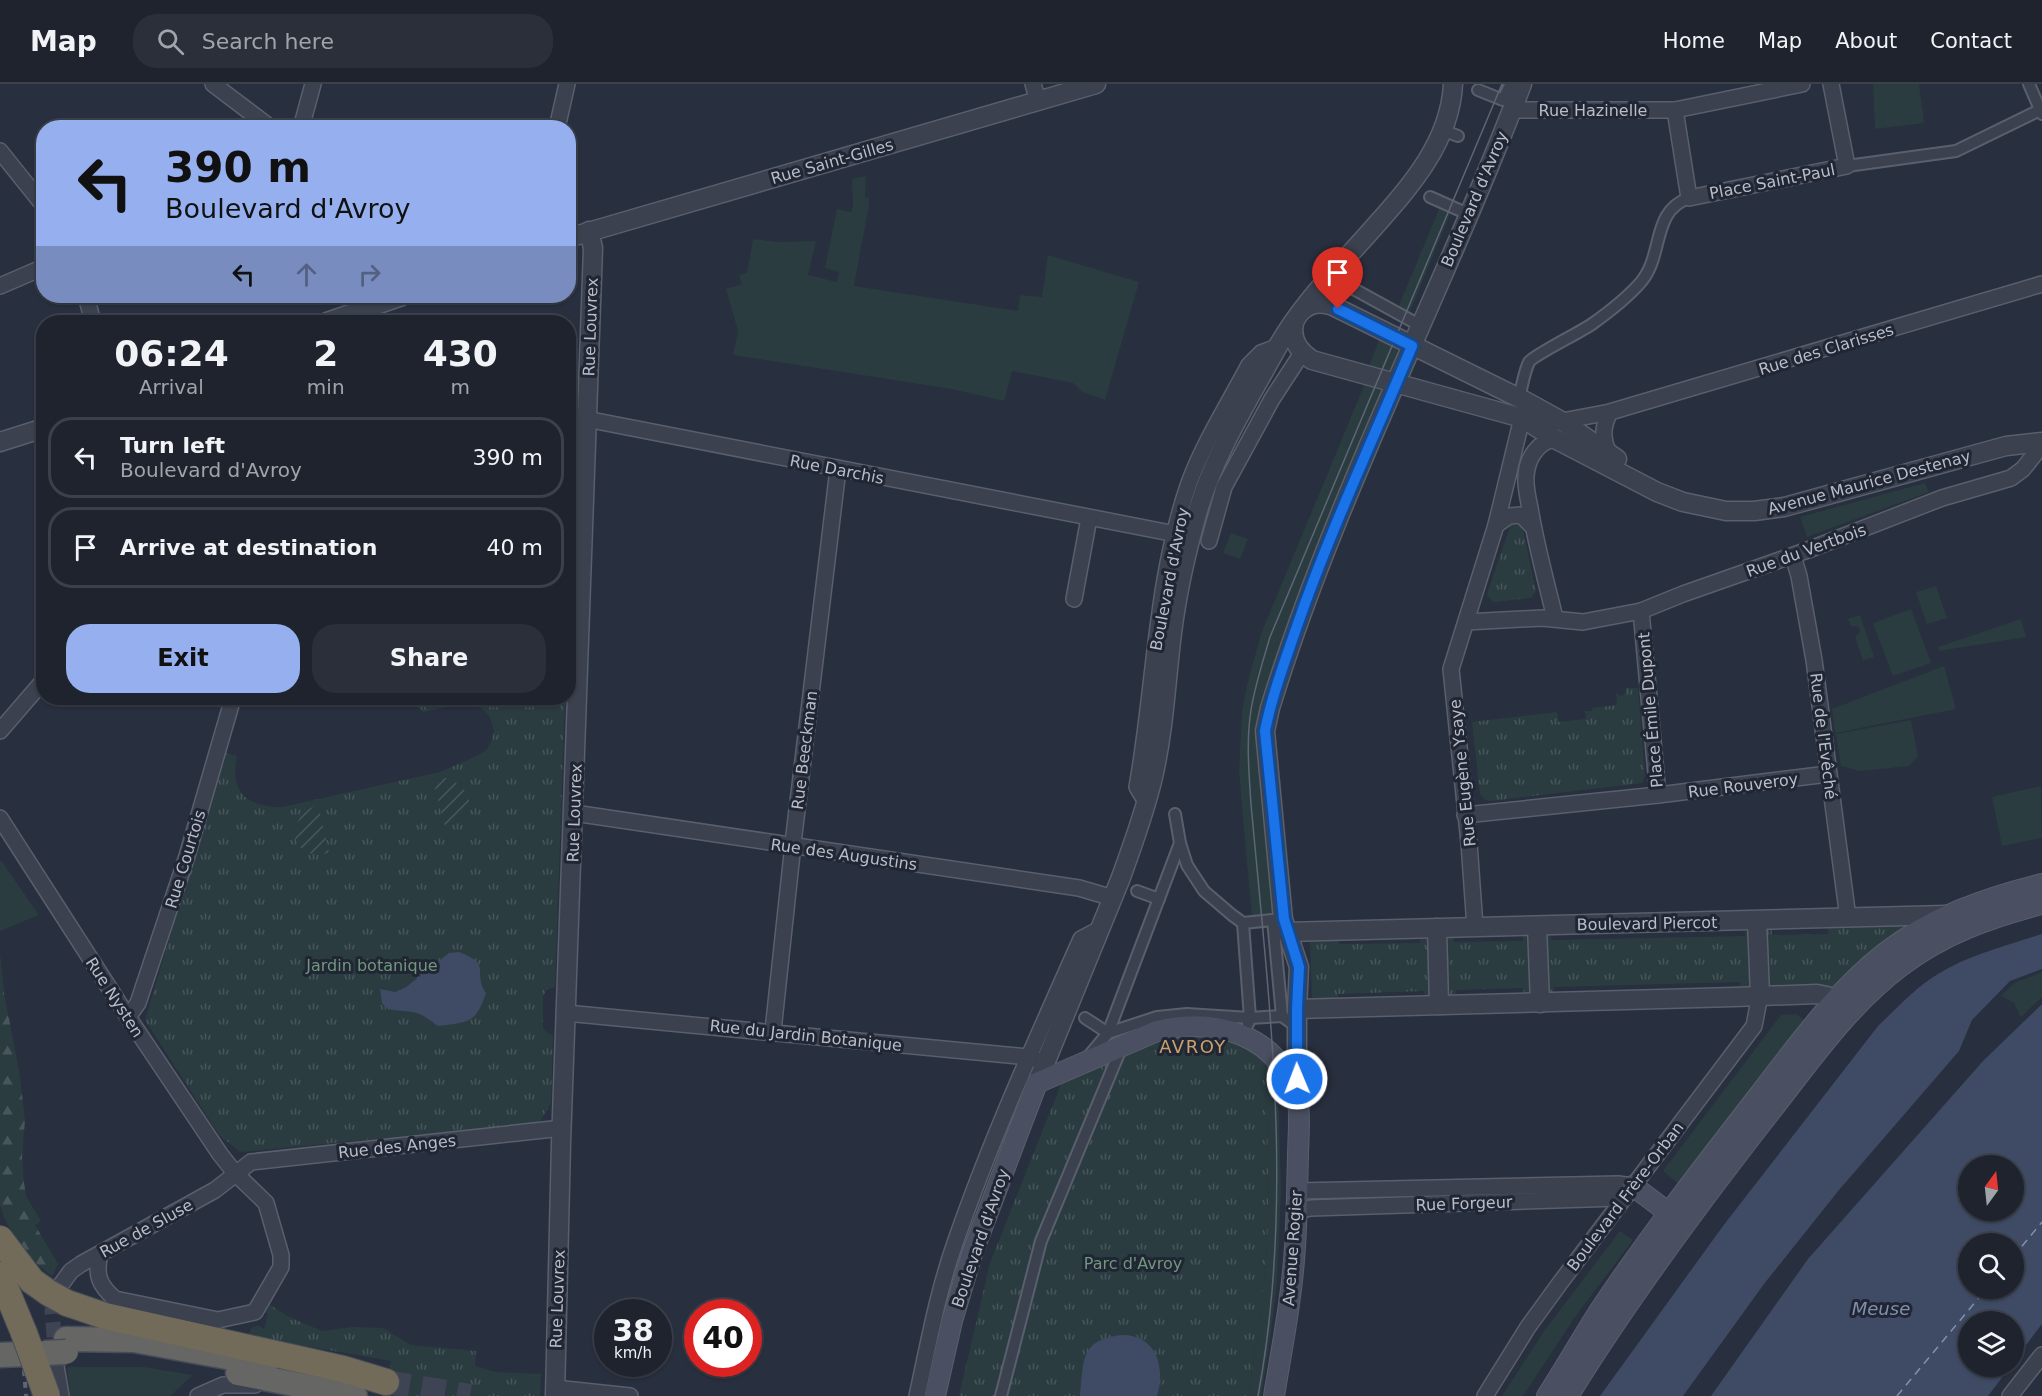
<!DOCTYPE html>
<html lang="en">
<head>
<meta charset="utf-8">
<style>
	:root { --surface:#1e232e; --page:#2b2f3a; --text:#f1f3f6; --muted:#a1a4aa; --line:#3c404a; --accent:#96b0ef }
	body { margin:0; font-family:"DejaVu Sans",sans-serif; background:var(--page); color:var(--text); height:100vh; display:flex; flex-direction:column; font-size:22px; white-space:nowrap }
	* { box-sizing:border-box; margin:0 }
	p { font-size:20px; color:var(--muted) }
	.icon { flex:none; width:33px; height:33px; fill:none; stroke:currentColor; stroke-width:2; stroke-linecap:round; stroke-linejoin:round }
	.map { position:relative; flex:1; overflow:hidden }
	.sheet { position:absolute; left:36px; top:231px; width:540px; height:390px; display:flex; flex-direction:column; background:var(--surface); border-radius:24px; box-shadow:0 2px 4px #0004,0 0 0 2px var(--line) }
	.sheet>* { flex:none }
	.hud { position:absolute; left:36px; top:36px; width:540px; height:183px; border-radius:24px; box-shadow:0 2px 4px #0004,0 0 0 2px var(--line); background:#96b0ef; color:#111; overflow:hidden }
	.needle { width:39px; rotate:15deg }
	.tools { position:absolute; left:1958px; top:1071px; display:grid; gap:12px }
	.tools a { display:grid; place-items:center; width:66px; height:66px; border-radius:50%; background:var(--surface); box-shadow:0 2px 4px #0004,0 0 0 2px var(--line); font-size:30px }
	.speed { position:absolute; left:594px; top:1215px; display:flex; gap:12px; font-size:30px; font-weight:700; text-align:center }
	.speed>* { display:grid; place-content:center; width:78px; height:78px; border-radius:50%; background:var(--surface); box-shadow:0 2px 4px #0004,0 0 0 2px var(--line); line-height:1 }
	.speed small { font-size:15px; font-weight:400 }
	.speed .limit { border:9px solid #d22; background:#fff; color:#111 }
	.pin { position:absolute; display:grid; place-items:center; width:51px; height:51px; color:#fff; margin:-62px -26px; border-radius:50% 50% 50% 0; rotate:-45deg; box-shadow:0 0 6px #0007 }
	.pin .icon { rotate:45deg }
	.me { position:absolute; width:66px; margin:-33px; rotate:359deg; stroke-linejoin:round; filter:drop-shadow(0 0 4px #0008) }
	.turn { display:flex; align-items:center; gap:21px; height:126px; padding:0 30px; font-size:27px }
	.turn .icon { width:78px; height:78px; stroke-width:2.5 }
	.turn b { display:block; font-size:42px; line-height:51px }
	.lanes { display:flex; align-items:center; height:57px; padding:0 30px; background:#0003; justify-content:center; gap:30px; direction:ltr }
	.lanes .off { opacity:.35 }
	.eta { display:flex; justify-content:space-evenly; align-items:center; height:102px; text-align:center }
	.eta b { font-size:36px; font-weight:700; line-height:42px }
	.primary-button { display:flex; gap:12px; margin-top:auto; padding:12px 30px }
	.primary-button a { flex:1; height:69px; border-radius:24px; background:var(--accent); color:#111; font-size:24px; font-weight:700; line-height:69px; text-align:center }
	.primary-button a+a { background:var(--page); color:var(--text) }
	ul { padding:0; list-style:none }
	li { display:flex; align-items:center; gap:18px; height:81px; margin:0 12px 9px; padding:0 18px; border:3px solid var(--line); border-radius:24px }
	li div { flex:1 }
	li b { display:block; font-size:22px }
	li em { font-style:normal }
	header { display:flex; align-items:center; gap:36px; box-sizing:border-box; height:84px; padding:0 30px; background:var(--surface); border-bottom:2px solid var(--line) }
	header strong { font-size:28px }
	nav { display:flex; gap:33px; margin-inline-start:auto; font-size:21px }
	.search { width:420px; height:54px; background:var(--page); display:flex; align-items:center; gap:15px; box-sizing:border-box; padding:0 21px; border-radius:24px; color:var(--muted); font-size:22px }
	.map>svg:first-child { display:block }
</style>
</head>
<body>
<header>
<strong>Map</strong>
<div class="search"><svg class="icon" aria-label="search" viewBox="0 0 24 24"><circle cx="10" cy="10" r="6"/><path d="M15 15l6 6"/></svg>Search here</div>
<nav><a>Home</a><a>Map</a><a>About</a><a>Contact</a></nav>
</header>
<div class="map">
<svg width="2042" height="1312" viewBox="0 0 2042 1312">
	<defs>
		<pattern id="forest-firs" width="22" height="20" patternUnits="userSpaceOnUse" patternTransform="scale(1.5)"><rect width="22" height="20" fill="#2a3c40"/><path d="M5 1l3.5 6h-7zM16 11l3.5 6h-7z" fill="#47565a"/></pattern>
		<pattern id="park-tufts" width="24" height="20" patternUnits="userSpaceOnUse" patternTransform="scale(1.5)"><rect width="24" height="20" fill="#2a3c40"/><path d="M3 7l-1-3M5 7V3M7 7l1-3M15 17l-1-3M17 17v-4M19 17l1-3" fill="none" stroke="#47565a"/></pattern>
		<pattern id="garden-furrows" width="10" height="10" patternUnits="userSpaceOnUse" patternTransform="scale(1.5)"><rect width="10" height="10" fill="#2a3c40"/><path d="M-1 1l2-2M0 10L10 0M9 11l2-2" fill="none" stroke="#47565a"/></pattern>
	</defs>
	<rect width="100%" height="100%" fill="#282f3e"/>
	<g fill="#2a3c40">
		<path d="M1873,0H1919L1924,39L1875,45Z"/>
		<path d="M866,92L865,113L869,114V121L854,202L1018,227L1020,211L1042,213L1048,171L1139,198L1105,316L1082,308L1073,299L1012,287L1004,317L952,305L733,271L738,247L726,205L742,200L739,191L747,189L753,155L777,158L816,157L808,191L837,198L839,188L825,184L837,125L851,128L853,122L852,95Z"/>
		<path d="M1439,125L1450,130L1409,230L1398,224Z"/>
		<path d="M1380,254L1394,262L1399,270L1393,285L1384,288L1368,284Z"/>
		<path d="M1366,297L1378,300L1390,313L1268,624L1282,832L1252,835L1239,687L1242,627L1247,601L1261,550Z"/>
		<path d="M1925,399L1929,408L1807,453L1800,433Z"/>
		<path d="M1231,449L1248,455L1240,475L1223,469Z"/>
		<path d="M1936,502L1947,534L1927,540L1916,508Z"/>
		<path d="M1911,525L1931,579L1893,592L1873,539Z"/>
		<path d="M1860,531L1874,573L1863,576L1855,553L1859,550L1860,546L1857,542H1851L1848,535Z"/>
		<path d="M2021,535L2026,553L1939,567L1938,563Z"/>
		<path d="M1944,582L1956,625L1835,649L1832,625Z"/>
		<path d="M1911,636L1918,672L1909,682L1860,687L1841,682L1836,650Z"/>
		<path d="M2041,702L2042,754L2002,762L1992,713Z"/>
		<path d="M0,775L39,831L0,847Z"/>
		<path d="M2042,888V913L2021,933L2014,919L2001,912L2014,899Z"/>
		<path d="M1796,930L1804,936L1679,1100L1663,1087L1781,931Z"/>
		<path d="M1265,975L1278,994L1281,1108L1277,1198L1270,1256L1261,1312H1248C1256,1262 1264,1213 1267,1162C1270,1100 1267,1037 1265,975Z"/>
		<path d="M1620,1147L1633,1156L1575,1233L1523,1312H1502L1544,1247Z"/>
		<path d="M67,1283H144L193,1291L170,1312H70Z"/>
	</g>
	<path fill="url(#forest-firs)" d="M0,869L4,909L19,986L23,1019L25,1036L22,1073L24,1098L26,1112L41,1137L35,1141L58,1180L52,1192C27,1174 9,1151 0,1121Z"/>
	<g fill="url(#park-tufts)">
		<path d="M1511,440L1519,441L1523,446L1536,507L1531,514L1494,518L1487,512L1488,507Z"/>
		<path d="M1626,604H1638L1645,693L1642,699L1491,717L1485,716L1480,710L1472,638L1557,628L1559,638L1586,635L1585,627H1592V624L1617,621L1616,609L1621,612L1625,610Z"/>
		<path d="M415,614H565L555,903L547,905L543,912V944L549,950L553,951L551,1019L539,1039L240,1068L219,1051L145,936L225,669L237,672C229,709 247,723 282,723L440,688L481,670L487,665L492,656L494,647L492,639L489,632L481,624L471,620H461L423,628L415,620Z"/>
		<path d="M1913,837L1915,843L1839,904L1777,906L1766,900L1765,844L1771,841L1772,851L1828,850V840Z"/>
		<path d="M1745,842L1749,843L1751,905L1741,908L1740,898L1554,903V913L1546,910C1545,894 1537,856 1550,846L1551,856L1745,852Z"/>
		<path d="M1523,847L1528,848L1532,909L1524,912L1523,904L1456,906V914L1448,912L1445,851L1453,848L1454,858L1523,857Z"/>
		<path d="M1421,849L1430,852L1433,910L1425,917L1424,907L1338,910V919L1312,920L1310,851H1338L1339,860L1420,859Z"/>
		<path d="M1178,948L1232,954L1265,975C1267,1037 1270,1100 1267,1162C1264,1213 1256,1262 1248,1312H959L990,1179L1063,995Z"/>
		<path d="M270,1221L289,1233L322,1247L353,1243L383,1244L411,1261L476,1267L475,1282L495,1288L541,1290L540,1312H385L391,1277L248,1252L252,1243L259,1242L264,1245L268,1230L266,1228Z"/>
	</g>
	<g fill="url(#garden-furrows)">
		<path d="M440,693C473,698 483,734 445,743L433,695Z"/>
		<path d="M318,721L329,769C286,779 286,730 318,721Z"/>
	</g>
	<g fill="#3f4b65" fill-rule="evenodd">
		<path d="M2042,850V885L2010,897L1972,936L1959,967L1839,1106L1764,1200L1683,1312H1600L1723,1142L1878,942C1897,924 1916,903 1938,890C1969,871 2008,861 2042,850Z"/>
		<path d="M459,868C493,881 472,887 486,909C476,940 468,938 438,942C431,937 424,931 416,929C403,925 391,930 382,919L380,905L395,908L405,904L449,869Z"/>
		<path d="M2042,920V1240L2013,1278V1238H1968V1282L2010,1283L1988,1312H1711L1808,1175L1983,977ZM1968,1082H2013V1126H1968ZM1968,1160H2013V1204H1968Z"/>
		<path d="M1121,1251C1156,1250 1166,1283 1157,1312H1080C1084,1278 1079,1256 1121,1251Z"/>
	</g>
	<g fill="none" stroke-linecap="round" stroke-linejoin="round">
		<g stroke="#8290ad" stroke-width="1.5" stroke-dasharray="8 6" stroke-linecap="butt">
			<path d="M2013,1173L2042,1138"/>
			<path d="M1897,1312L1987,1204"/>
		</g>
		<path stroke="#3e4453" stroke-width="15" stroke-dasharray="15 8" stroke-linecap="butt" d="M56,1276L52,1227L58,1208"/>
		<path stroke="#3e4453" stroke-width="24" stroke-dasharray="24 12" stroke-linecap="butt" d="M386,1298L470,1312"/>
		<g stroke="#595f6c" stroke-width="14">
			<g id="pedestrian">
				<path d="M2029,0L2042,30"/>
				<path d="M1478,6L1503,16L1509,3L1519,7"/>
				<path d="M1442,46L1458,52"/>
				<path d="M1847,82L1956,67L2042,25"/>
				<path d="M1430,113L1468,130"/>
				<path d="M1330,192L1421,242"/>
				<path d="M1519,314C1522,303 1524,288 1529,278C1534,271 1581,248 1592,240C1609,228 1627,214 1641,198C1664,171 1651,127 1689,114"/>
				<path d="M1180,759L1187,781L1204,807L1232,831L1243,839L1283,835"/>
				<path d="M1137,807L1159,815"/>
				<path d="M1273,836L1282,932"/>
				<path d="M1243,839L1250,934L1248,940"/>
				<path d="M1085,934L1108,949L1157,933L1187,930L1250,934L1282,932L1297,943"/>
				<path d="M1088,973L1108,949L1180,759L1175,730"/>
				<path d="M1001,1312L1041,1157L1122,962"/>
			</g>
		</g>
		<g stroke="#595f6c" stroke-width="18">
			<g id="minor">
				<path d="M213,0L271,44"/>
				<path d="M1033,0L1038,16"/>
				<path d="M1512,26H1675L1802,0"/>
				<path d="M1675,26L1689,114L1847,82L1831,0"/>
				<path d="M301,44L313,0"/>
				<path d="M557,44L567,0"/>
				<path d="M0,67L44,122"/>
				<path d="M0,202L44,183"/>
				<path d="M86,212L93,238"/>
				<path d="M586,335L1191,453"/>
				<path d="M1557,338L1610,328L2042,200"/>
				<path d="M1609,370C1602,354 1602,343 1610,328"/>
				<path d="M1496,441L1509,432L1521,431L1533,443"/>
				<path d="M1209,457L1224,403L1272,315L1302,269"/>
				<path d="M1793,472L1799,492L1814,576L1848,834"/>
				<path d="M1074,515L1089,434"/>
				<path d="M1641,527L1658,711"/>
				<path d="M1555,534C1546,497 1536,461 1530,424C1528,414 1525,402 1526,392C1527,375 1538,357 1555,355"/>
				<path d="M1466,538L1542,534L1583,538L1641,527L1683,510L1808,466L1942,414L2011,394L2023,385L2042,361"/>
				<path d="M0,647L44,596"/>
				<path d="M1146,718L1137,703C1155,602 1155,497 1189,399C1204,358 1229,319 1249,281L1261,269L1277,263"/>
				<path d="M574,729L1079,804L1113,814"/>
				<path d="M1465,731L1658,711L1828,690"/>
				<path d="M0,734L128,933L220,1070L235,1089L266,1119L281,1171V1183L255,1228L218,1236L115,1215C99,1201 95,1191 100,1170"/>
				<path d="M1475,843L1469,759L1451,585L1496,441L1522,334L1533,336"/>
				<path d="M566,929L1028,973L1035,975"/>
				<path d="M128,933L138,919L187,772L233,614"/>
				<path d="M773,947L794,751L838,385"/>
				<path d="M1297,1107L1618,1100L1633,1102"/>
				<path d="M1296,1127L1311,1124L1619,1114L1626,1112"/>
				<path d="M60,1202L71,1187L81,1180L215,1106L251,1078L562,1044"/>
				<path d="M56,1282L61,1312"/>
				<path d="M555,1304L630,1312"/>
				<path d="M198,1312L223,1301H255"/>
				<path d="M917,1312C928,1262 937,1211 954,1162C990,1057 1036,956 1081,855L1100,845"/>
				<path d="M1485,1312L1528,1243L1560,1199L1754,942L1760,911"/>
				<path d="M2010,1312L2042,1271"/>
			</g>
		</g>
		<g stroke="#595f6c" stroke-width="21">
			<g id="tertiary">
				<path d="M568,154L1096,0"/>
				<path d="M1303,226C1312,218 1322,218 1333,222L1523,316L1563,338L1617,375"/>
				<path d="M1295,236C1289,253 1297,266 1312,276L1522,334L1555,355L1657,408L1683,418L1726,427H1754L1784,423L2006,362L2042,358"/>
				<path d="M327,238L402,212"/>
				<path d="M0,358L44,344"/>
				<path d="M1757,837L1760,911"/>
				<path d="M1537,842L1540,919"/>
				<path d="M1437,844L1439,921"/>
				<path d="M1286,848L1946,831"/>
				<path d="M1297,925L1734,913L1817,910L1827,912L1844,926"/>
				<path d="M1037,999L1120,796C1132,763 1145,728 1153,693C1164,646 1166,597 1172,549C1177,509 1186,469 1197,430C1213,373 1245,322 1273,271C1297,225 1334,188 1368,150C1406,107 1450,61 1453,0"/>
				<path d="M1297,1013V925L1299,883L1283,835L1265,647L1270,624C1336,409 1442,210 1522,0"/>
				<path d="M555,1312L561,1059L593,164L589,147"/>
			</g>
		</g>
		<g stroke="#595f6c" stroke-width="22">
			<g id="secondary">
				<path d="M1633,1102L1669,1129"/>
				<path d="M935,1312L952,1237L972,1170L1037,999L1157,947C1216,933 1277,950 1297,1013C1301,1026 1298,1058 1298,1072C1297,1103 1297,1133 1295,1163C1292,1213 1282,1263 1274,1312"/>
				<path d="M1547,1312C1566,1283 1583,1252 1602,1223C1651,1150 1705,1081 1759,1011C1797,962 1835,908 1885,869C1932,833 1985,814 2042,800"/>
				<path d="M1568,1312C1629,1213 1699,1119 1771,1027C1811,976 1849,921 1901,882C1943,850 1991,833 2042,820"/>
			</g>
		</g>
		<g stroke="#464c59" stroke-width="27">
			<g id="trunk">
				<path d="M66,1255L134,1256L265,1280"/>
				<path d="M0,1271L26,1270"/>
				<path d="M238,1289L355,1312"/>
			</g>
		</g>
		<g stroke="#464c59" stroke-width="28">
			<g id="motorway">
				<path d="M0,1155L32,1197L49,1209"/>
				<path d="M0,1191L24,1249"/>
				<path d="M67,1219L105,1232L343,1285L386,1298"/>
			</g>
		</g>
		<use href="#pedestrian" stroke="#3b414e" stroke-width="10"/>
		<use href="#minor" stroke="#3b414e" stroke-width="15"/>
		<use href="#tertiary" stroke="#3b414e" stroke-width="18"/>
		<use href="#secondary" stroke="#4a5061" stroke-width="20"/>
		<use href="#trunk" stroke="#666664" stroke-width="24"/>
		<use href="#motorway" stroke="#736b59" stroke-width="26"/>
		<path stroke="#5e6575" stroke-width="1.5" d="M1258,1312C1295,1114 1269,918 1251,720C1249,689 1246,657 1251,626C1255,601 1263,577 1270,553L1502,0"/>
		<path stroke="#5e6575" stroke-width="4" stroke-dasharray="6 6" stroke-linecap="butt" d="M24,1286L26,1312"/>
		<g stroke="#464c59" stroke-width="27" stroke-linecap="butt">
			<path id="trunk-bridge" d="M44,1269L66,1268"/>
		</g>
		<g stroke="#464c59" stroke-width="28" stroke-linecap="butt">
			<g id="motorway-bridge">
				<path d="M49,1209L67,1219"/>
				<path d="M24,1249L47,1312"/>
			</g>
		</g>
		<use href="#trunk-bridge" stroke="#666664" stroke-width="24"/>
		<use href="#motorway-bridge" stroke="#736b59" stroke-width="26"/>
	</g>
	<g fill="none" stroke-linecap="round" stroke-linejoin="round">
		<g stroke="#114b97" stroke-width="15">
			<path id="route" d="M1297,995V925L1299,883L1284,835L1265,647C1272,611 1285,577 1297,542C1330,447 1373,356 1412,262L1338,225"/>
		</g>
		<use href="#route" stroke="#1a73e8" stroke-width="10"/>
	</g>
	<g text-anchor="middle" stroke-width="6" stroke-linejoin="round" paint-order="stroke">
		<g font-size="16" fill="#b8bdc9" stroke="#202633">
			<text x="1593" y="32">Rue Hazinelle</text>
			<text transform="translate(832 77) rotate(-16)" y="6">Rue Saint-Gilles</text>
			<text transform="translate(1772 97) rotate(-11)" y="6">Place Saint-Paul</text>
			<text transform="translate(1474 115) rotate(-67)" y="6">Boulevard d'Avroy</text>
			<text transform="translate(590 243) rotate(-88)" y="6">Rue Louvrex</text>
			<text transform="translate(1826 265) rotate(-17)" y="6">Rue des Clarisses</text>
			<text transform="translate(837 385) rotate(11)" y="6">Rue Darchis</text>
			<text transform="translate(1869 398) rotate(-15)" y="6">Avenue Maurice Destenay</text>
			<text transform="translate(1806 466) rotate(-20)" y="6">Rue du Vertbois</text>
			<text transform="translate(1169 495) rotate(-79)" y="6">Boulevard d'Avroy</text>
			<text transform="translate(1650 626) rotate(-95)" y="6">Place Émile Dupont</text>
			<text transform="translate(1824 652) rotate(83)" y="6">Rue de l'Evêché</text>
			<text transform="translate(804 666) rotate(-83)" y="6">Rue Beeckman</text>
			<text transform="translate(1462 689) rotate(-96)" y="6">Rue Eugène Ysaye</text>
			<text transform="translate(1743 701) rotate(-7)" y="6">Rue Rouveroy</text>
			<text transform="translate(574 729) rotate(-88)" y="6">Rue Louvrex</text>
			<text transform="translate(844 770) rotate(8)" y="6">Rue des Augustins</text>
			<text transform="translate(185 775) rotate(-73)" y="6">Rue Courtois</text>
			<text transform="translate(1647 839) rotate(-1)" y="6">Boulevard Piercot</text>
			<text transform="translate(115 913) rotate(57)" y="6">Rue Nysten</text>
			<text transform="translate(806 951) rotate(6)" y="6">Rue du Jardin Botanique</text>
			<text transform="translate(397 1062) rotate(-6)" y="6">Rue des Anges</text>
			<text transform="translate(1625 1112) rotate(-53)" y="6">Boulevard Frère-Orban</text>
			<text transform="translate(1464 1119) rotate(-2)" y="6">Rue Forgeur</text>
			<text transform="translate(146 1144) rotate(-29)" y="6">Rue de Sluse</text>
			<text transform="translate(980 1154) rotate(-71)" y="6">Boulevard d'Avroy</text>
			<text transform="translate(1292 1164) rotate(-86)" y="6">Avenue Rogier</text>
			<text transform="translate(557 1215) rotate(-88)" y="6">Rue Louvrex</text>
		</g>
		<g font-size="16" fill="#71977d" stroke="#202633">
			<text x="372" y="887">Jardin botanique</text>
			<text x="1133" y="1185">Parc d'Avroy</text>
		</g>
		<g font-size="18" letter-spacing="1.5" fill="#cca06f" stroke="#202633">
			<text x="1193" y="969">AVROY</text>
		</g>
		<g font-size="18" font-style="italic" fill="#8290ad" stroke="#202633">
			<text x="1881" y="1231">Meuse</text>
		</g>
	</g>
</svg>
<div class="tools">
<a><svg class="needle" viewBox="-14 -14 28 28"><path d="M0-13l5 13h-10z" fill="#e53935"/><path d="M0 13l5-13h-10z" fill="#a1a4aa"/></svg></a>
<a><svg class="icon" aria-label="search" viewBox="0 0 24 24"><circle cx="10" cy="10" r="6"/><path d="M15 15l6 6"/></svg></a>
<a><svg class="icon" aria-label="layers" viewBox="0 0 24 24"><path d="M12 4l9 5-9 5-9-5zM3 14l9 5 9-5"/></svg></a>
</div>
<div class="speed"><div>38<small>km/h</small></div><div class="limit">40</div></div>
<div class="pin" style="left:1338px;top:225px;background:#d93025"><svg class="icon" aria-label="arrive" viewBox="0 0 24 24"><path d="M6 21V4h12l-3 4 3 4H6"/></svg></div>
<svg class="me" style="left:1297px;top:995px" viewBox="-20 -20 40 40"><circle r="17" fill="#1a73e8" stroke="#fff" stroke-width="3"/><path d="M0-11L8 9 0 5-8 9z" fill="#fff"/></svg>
<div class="hud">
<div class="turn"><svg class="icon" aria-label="left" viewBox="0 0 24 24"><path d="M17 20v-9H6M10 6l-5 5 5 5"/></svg><div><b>390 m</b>Boulevard d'Avroy</div></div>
<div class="lanes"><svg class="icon" aria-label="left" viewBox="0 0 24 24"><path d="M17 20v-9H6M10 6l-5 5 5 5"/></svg><svg class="icon off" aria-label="ahead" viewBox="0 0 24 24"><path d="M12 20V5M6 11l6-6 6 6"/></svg><svg class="icon off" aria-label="right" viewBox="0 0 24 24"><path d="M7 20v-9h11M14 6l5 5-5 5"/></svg></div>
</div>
<section class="sheet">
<div class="eta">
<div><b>06:24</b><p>Arrival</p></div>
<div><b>2</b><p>min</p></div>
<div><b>430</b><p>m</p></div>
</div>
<ul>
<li><svg class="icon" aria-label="left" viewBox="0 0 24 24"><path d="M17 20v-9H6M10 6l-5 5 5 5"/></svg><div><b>Turn left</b><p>Boulevard d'Avroy</p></div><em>390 m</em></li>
<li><svg class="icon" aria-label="arrive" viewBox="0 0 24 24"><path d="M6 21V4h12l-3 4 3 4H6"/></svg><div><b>Arrive at destination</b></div><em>40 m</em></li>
</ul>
<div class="primary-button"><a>Exit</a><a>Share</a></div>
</section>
</div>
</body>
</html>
